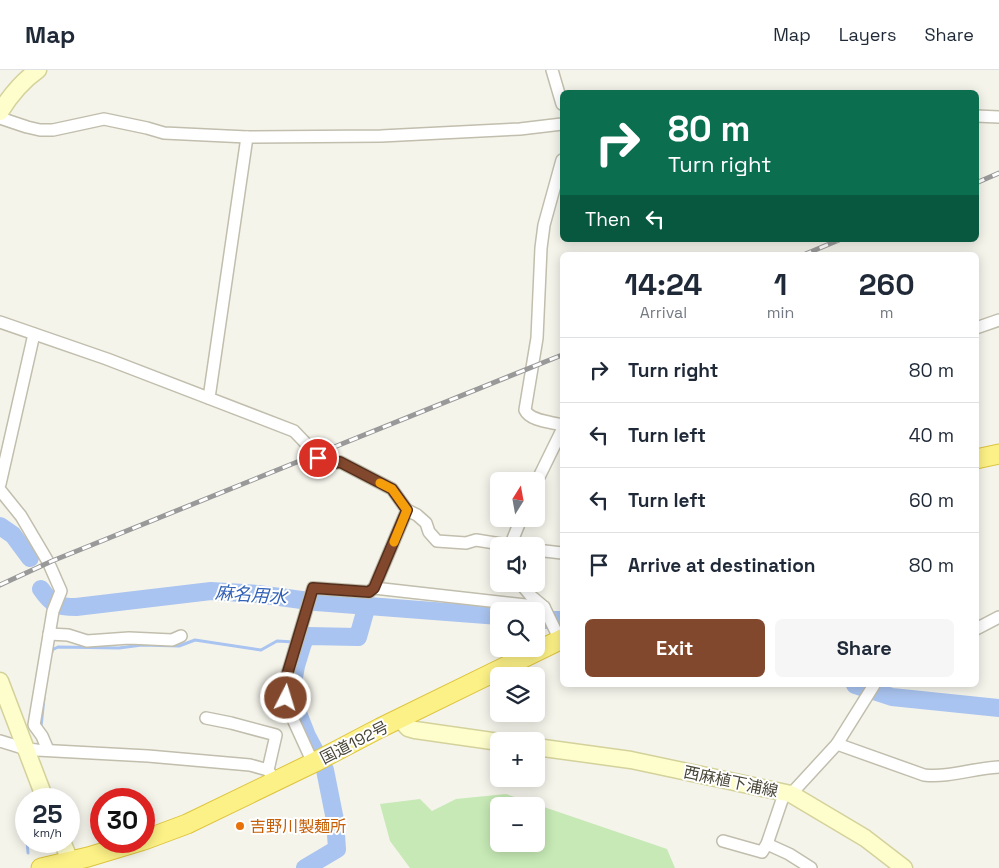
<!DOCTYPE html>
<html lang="en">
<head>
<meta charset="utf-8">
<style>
	:root { --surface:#fff; --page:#f6f6f7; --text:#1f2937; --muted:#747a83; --line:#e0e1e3; --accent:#81482d }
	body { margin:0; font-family:"Space Grotesk","Noto Sans JP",sans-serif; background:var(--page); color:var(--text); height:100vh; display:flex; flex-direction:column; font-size:19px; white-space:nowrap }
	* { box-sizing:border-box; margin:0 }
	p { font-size:16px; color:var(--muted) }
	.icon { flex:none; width:28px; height:28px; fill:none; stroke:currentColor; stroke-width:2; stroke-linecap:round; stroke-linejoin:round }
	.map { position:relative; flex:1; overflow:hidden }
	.panel { position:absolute; left:560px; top:182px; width:419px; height:435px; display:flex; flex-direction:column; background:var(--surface); border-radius:8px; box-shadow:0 2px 12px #0003 }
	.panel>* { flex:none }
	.top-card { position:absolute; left:560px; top:20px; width:419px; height:152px; border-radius:8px; box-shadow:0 2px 12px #0003; background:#0b6e4f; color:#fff; overflow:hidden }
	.needle { width:32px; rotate:11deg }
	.controls { position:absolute; left:490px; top:402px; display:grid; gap:10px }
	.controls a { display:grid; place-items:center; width:55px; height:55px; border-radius:8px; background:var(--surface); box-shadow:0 2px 12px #0003; font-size:25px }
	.speed { position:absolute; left:15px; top:718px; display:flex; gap:10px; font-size:25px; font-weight:700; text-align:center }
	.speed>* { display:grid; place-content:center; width:65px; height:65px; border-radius:50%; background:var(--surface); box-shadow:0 2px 12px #0003; line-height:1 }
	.speed small { font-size:12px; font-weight:400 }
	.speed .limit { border:8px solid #d22; background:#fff; color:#111 }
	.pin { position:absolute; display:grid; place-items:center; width:42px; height:42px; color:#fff; margin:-21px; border:2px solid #fff; border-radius:50%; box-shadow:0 1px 5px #0007 }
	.me { position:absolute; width:55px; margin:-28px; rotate:5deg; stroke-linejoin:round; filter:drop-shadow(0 0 4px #0008) }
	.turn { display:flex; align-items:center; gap:18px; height:105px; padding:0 25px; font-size:22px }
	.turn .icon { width:65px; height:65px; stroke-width:2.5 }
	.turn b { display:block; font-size:35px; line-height:42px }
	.then { display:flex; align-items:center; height:48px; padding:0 25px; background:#0003; gap:10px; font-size:19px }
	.eta { display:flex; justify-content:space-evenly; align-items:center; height:85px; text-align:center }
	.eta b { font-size:30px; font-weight:800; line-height:35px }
	.primary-button { display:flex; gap:10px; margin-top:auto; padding:10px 25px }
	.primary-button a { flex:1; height:58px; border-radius:8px; background:var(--accent); color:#fff; font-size:20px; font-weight:800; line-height:58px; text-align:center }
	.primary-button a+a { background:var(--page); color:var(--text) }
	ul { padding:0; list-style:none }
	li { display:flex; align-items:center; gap:15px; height:65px; padding:0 25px; border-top:1px solid var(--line) }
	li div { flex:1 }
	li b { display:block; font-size:19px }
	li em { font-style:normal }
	header { display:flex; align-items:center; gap:30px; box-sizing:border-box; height:70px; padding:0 25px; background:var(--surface); border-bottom:1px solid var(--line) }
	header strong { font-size:24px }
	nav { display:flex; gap:28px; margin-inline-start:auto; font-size:18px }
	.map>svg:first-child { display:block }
</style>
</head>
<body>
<header>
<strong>Map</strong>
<nav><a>Map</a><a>Layers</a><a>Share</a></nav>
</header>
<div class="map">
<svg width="999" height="798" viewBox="0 0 999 798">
	<rect width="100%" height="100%" fill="#f5f4eb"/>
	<path fill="#c6e9b5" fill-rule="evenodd" d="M506,724L667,779L675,798H410L390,771L380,734L420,729L432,741L456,729ZM499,736H536V774H499Z"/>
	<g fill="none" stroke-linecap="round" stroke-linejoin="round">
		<g stroke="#a9c4f0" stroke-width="3">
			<path d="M52,582V580L58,577L119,578L142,575L179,576L195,570L261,580L277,571L294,572"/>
			<path d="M41,657L44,628"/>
			<path d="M27,771L28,783"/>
		</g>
		<g stroke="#a9c4f0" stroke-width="18">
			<path d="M0,456L13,465L30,488"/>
			<path d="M41,519C52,535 57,537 76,537L211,521L258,524L316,532L499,546"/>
			<path d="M536,550H562"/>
			<path d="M855,615L892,627L999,638"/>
			<path d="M305,798L337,779L335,750L325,700L307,666L291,625L296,596L303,573L307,566L358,567L367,535"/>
		</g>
		<g stroke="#c1bead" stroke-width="14">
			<g id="minor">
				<path d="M552,0L562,34"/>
				<path d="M976,46L999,47"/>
				<path d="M0,48L27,57L40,60H53L104,49L147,58L164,63L247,67L381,66L520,59L562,54"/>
				<path d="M562,90L544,155L541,178L537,268L525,340C530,351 551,352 562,355"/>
				<path d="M0,252L107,289L294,361L316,384"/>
				<path d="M976,258L999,250"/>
				<path d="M209,328L247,67"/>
				<path d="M318,388L329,394L340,392L392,419L407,440L417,445L426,453L429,462L437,471L466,473L476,470L514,476"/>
				<path d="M536,413L562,360"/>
				<path d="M0,414L34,264"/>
				<path d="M0,420L21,446L47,490"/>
				<path d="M510,476L521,449"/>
				<path d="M536,480L562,483"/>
				<path d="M521,514L531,526L544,537"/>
				<path d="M374,518L407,440"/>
				<path d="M976,559L999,547"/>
				<path d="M49,564L68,565L87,571L129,568L172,570L181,566"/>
				<path d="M206,648L231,653L276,665L268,700"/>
				<path d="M0,671L26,679L37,680L148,686L250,695L268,700L275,711"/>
				<path d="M837,674L924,705C949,708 974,698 999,697"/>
				<path d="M48,680L42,666L34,655L53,541L61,521L50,496"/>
				<path d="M313,693L292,647L286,628L287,605L313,518L369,522L374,518L544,537L560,570"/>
				<path d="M723,771L762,782L767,774L783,727L791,724L837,674L874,615"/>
				<path d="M767,774L789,784L811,798"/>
			</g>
		</g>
		<g stroke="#d4d29b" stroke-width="19">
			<g id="secondary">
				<path d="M0,42C10,26 22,11 38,0"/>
				<path d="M0,611L45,729"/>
				<path d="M400,649L408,658L415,660L499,672"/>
				<path d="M536,677L631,690L791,724L865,768L904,798"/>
				<path d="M62,771L70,791"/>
			</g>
		</g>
		<g stroke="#ddc43e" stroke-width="21">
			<g id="trunk">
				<path d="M976,389L999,384"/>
				<path d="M144,770L187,754L315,692L380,658L562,569"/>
				<path d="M41,798L88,787L141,771"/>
			</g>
		</g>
		<use href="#minor" stroke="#fff" stroke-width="11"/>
		<use href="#secondary" stroke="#fefdcc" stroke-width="16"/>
		<use href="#trunk" stroke="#fcf186" stroke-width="19"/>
		<g stroke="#999" stroke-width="5">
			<g id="rail">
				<path d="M976,113L999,103"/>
				<path d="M803,185L839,170"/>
				<path d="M0,515L52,491L562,285"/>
			</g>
		</g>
		<use href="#rail" stroke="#fff" stroke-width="3" stroke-dasharray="9" stroke-linecap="butt"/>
	</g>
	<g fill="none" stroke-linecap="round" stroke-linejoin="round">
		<g stroke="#542f1d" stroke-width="12">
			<path id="route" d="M286,628L287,605L313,518L369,522L374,518L407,440L392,419L340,392L329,394L318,388"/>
		</g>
		<use href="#route" stroke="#81482d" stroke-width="9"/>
		<path stroke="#f59e0b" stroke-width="9" d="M380,413L392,419L407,440L394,472"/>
	</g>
	<circle fill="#e8710a" stroke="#fff" stroke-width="2" cx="240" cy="756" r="5"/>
	<g text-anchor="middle" stroke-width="4" stroke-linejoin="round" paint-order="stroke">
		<g font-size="16" fill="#4a4739" stroke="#fff">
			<text transform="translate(354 672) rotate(-27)" y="6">国道192号</text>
			<text transform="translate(731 711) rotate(12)" y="6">西麻植下浦線</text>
		</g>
		<g font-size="16" fill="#c56008" stroke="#fff" text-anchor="start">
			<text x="250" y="762">吉野川製麺所</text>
		</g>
		<g font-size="18" font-style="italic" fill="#3161b6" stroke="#fff">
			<text transform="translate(251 525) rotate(4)" y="6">麻名用水</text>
		</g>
	</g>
</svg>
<div class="controls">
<a><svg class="needle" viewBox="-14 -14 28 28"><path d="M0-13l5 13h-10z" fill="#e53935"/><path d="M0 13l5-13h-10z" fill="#747a83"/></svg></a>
<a><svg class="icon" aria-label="sound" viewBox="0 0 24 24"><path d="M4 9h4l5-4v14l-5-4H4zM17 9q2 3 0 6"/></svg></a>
<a><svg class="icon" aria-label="search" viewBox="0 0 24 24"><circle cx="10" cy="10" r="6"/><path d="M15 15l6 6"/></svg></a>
<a><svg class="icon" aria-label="layers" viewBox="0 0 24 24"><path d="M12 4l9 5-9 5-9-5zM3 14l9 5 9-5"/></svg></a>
<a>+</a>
<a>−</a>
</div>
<div class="speed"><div>25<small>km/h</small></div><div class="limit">30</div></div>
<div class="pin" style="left:318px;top:388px;background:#d93025"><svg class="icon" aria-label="arrive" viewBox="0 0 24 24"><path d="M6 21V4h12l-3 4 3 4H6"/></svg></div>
<svg class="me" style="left:286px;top:628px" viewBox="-20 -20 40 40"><circle r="17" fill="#81482d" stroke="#fff" stroke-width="3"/><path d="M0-11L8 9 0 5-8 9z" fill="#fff"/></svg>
<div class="top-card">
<div class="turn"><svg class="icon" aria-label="right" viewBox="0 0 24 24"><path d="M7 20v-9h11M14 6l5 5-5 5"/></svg><div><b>80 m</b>Turn right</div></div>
<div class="then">Then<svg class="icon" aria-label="left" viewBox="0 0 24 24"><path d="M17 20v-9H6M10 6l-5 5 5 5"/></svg></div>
</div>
<section class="panel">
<div class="eta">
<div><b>14:24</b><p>Arrival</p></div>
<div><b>1</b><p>min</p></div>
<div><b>260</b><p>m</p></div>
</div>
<ul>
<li><svg class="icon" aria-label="right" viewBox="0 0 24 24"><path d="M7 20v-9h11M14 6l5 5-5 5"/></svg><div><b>Turn right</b></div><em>80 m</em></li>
<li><svg class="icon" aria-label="left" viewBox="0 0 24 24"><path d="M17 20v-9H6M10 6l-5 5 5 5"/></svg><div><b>Turn left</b></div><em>40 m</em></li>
<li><svg class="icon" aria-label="left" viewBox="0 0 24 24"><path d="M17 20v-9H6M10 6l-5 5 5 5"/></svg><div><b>Turn left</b></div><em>60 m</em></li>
<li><svg class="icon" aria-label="arrive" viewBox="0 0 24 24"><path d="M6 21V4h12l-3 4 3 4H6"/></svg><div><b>Arrive at destination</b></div><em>80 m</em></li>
</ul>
<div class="primary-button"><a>Exit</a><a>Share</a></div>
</section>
</div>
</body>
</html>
